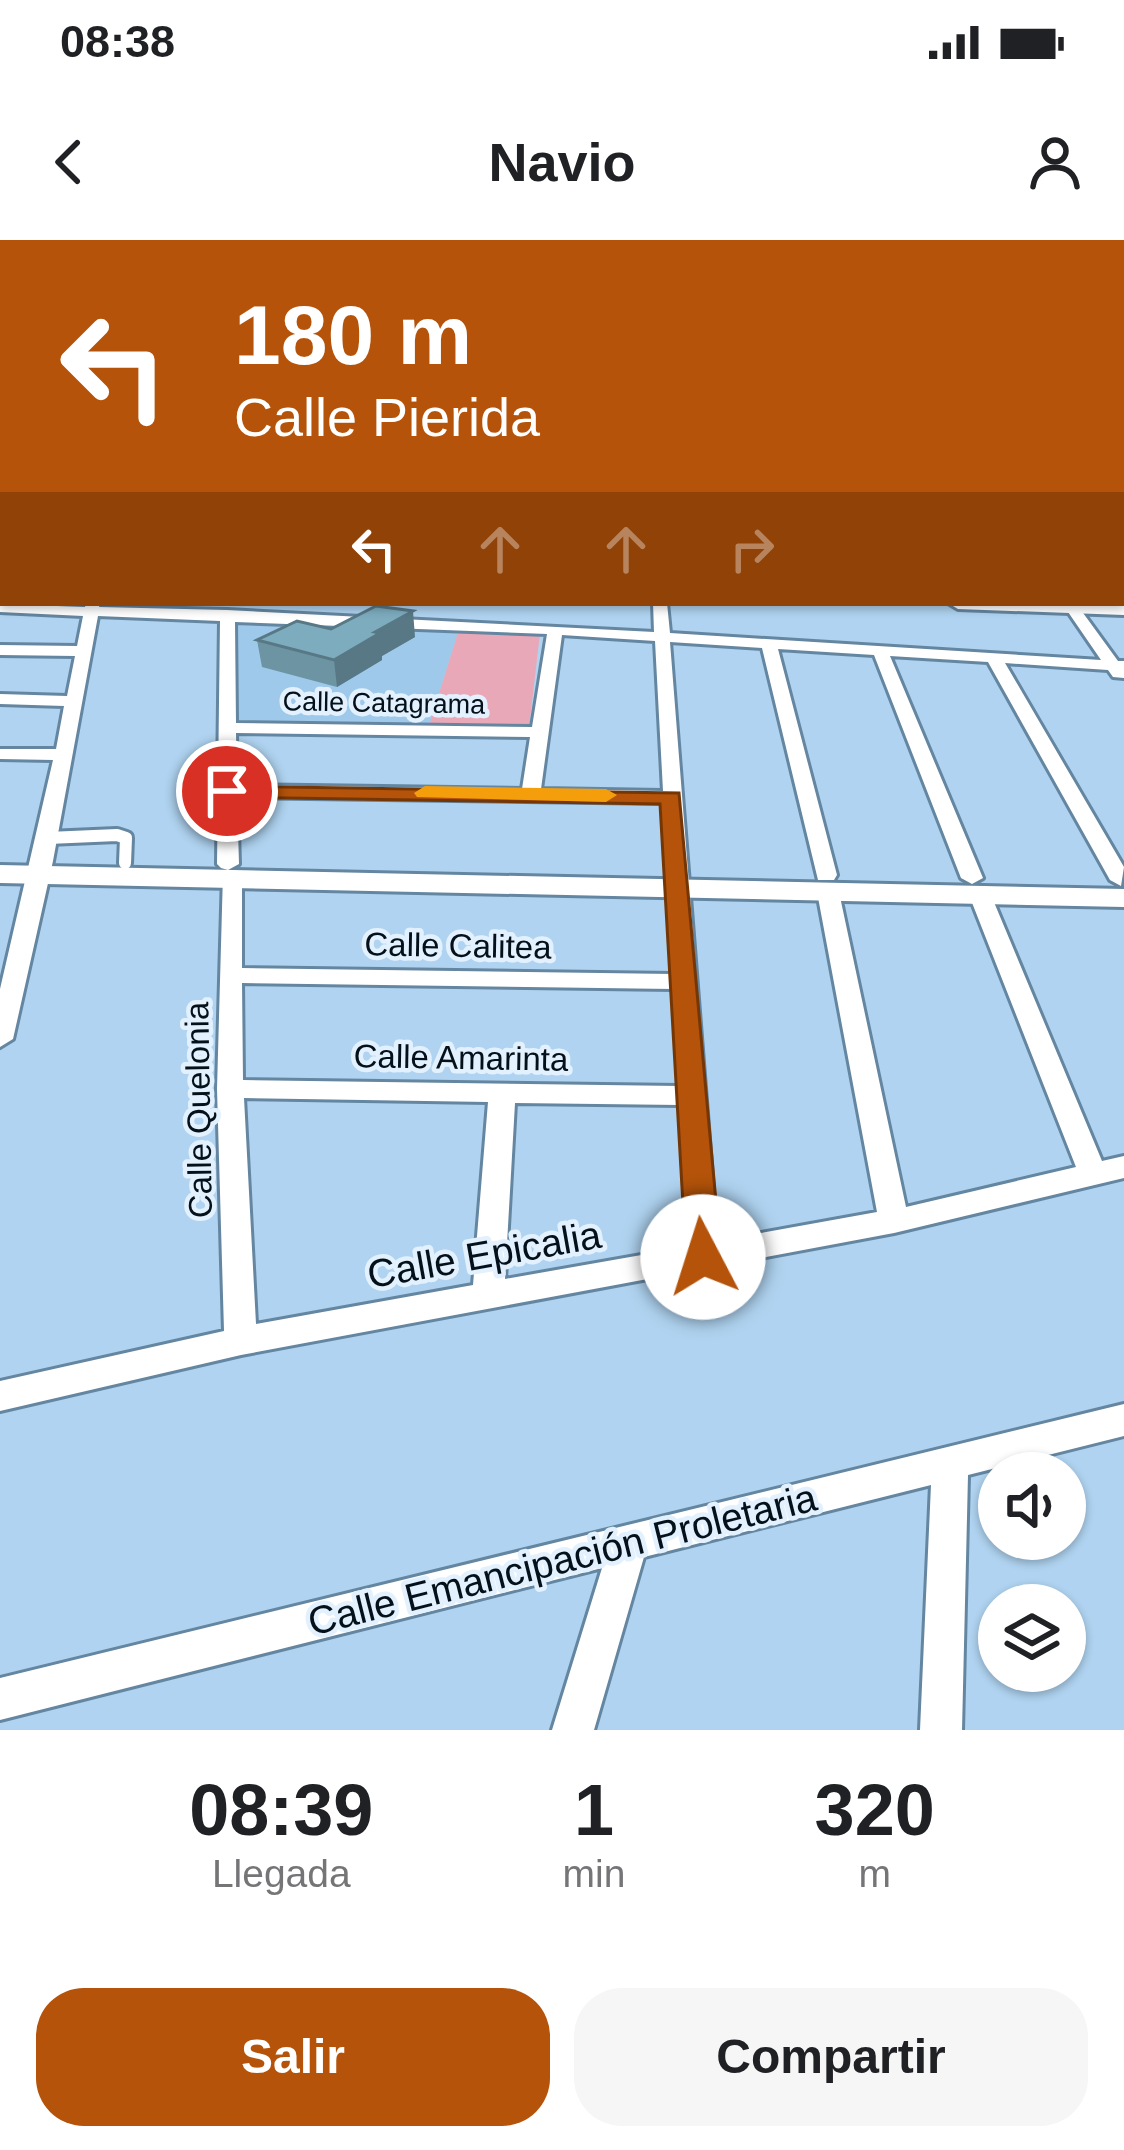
<!DOCTYPE html>
<html lang="es">
<head>
<meta charset="utf-8">
<style>
	:root { --surface:#fff; --page:#f6f6f6; --text:#202124; --muted:#757577; --accent:#b45309 }
	body { margin:0; font-family:Helvetica,sans-serif; background:var(--page); color:var(--text); height:100vh; display:flex; flex-direction:column; font-size:45px; white-space:nowrap }
	* { box-sizing:border-box; margin:0 }
	p { font-size:39px; color:var(--muted) }
	.icon { flex:none; width:66px; height:66px; fill:none; stroke:currentColor; stroke-width:2; stroke-linecap:round; stroke-linejoin:round }
	.map { position:relative; height:1490px; overflow:hidden }
	.side { display:flex; flex-direction:column; background:var(--surface); flex:1 }
	.side>* { flex:none }
	.hud { position:absolute; left:0px; top:0px; width:1125px; height:366px; box-shadow:0 3px 9px #0004; background:#b45309; color:#fff; overflow:hidden }
	.buttons { position:absolute; left:978px; top:1212px; display:grid; gap:24px }
	.buttons a { display:grid; place-items:center; width:108px; height:108px; border-radius:50%; background:var(--surface); box-shadow:0 3px 9px #0004; font-size:60px }
	.pin { position:absolute; display:grid; place-items:center; width:102px; height:102px; color:#fff; margin:-51px; border:6px solid #fff; border-radius:50%; box-shadow:0 3px 12px #0007 }
	.me { position:absolute; width:132px; margin:-66px; rotate:355deg; stroke-linejoin:round; filter:drop-shadow(0 0 9px #0008) }
	.turn { display:flex; align-items:center; gap:42px; height:252px; padding:0 36px; font-size:54px }
	.turn .icon { width:156px; height:156px; stroke-width:2.5 }
	.turn b { display:block; font-size:84px; line-height:102px }
	.lanes { display:flex; align-items:center; height:114px; padding:0 36px; background:#0003; justify-content:center; gap:60px; direction:ltr }
	.lanes .off { opacity:.35 }
	.eta { display:flex; justify-content:space-evenly; align-items:center; height:204px; text-align:center }
	.eta b { font-size:72px; font-weight:600; line-height:84px }
	.action { display:flex; gap:24px; margin-top:auto; padding:24px 36px }
	.action a { flex:1; height:138px; border-radius:48px; background:var(--accent); color:#fff; font-size:48px; font-weight:600; line-height:138px; text-align:center }
	.action a+a { background:var(--page); color:var(--text) }
	.status { display:flex; justify-content:space-between; align-items:center; height:84px; padding:0 60px; background:var(--surface); direction:ltr }
	.status svg { height:33px; fill:currentColor }
	header { display:flex; justify-content:space-between; align-items:center; height:156px; padding:0 36px; background:var(--surface); font-size:54px; font-weight:600 }
	.map>svg:first-child { display:block }
</style>
</head>
<body>
<div class="status"><b>08:38</b><svg viewBox="0 0 49 12"><path d="M0 12V9h3v3zM5 12V6h3v6zM10 12V3h3v9zM15 12V0h3v12zM26 1h20v11H26zM47 4h2v5h-2z"/></svg></div>
<header><svg class="icon" aria-label="back" viewBox="0 0 24 24"><path d="M15 5l-7 7 7 7"/></svg>Navio<svg class="icon" aria-label="person" viewBox="0 0 24 24"><circle cx="12" cy="8" r="4"/><path d="M4 21q1-7 8-7t8 7"/></svg></header>
<div class="map">
<svg width="1124" height="1490" viewBox="0 0 1124 1490">
	<rect width="100%" height="100%" fill="#afd3f0"/>
	<path fill="#9ec9eb" d="M231,377L459,389L429,486L233,484Z"/>
	<path fill="#e8a8b8" d="M459,389L540,393L529,488L429,486Z"/>
	<g fill="none" stroke-linecap="round" stroke-linejoin="round">
		<g stroke="#6486a1" stroke-width="18">
			<path id="lane" d="M48,598L117,595L126,598L125,623"/>
		</g>
		<g stroke="#6486a1" stroke-width="6">
			<g id="street">
				<rect x="0" y="159" width="3" height="4"/>
				<path d="M3,196V203L0,204V197Z"/>
				<rect x="1122" y="219" width="2" height="6"/>
				<path d="M86,363H100L99,367L227,370L654,392L653,363H667L670,393L1101,420L1066,369L1078,366L1118,421H1124V438L1113,437L1108,430L1005,423L1124,627L1121,646L1110,640L988,422L890,416L983,638L972,644L961,638L874,415L778,409L837,635L834,640H818L762,408L670,402L717,1001L877,972L817,652L828,645L839,652L906,967L1076,927L969,655L980,648L991,655L1102,921L1124,916V938L894,993L241,1115L0,1171V1141L224,1091L217,849L223,633L231,632L242,638V728L673,734L663,563L237,557L239,624L228,630L221,628L217,624L220,381L98,376L53,621L13,799L0,807V749L53,520L0,519V509H56L64,466L0,464V454L67,456L75,416L0,415V405L77,406L83,376L0,372V364L85,367ZM235,382L547,394L532,487L236,483ZM562,395L655,401L663,551L541,549ZM236,493L530,497L522,549L237,545ZM242,743L673,749L679,846L243,840ZM244,858L488,862L473,1045L256,1084ZM515,863L680,865L687,1007L505,1039Z"/>
				<path d="M1124,1164V1196L968,1235L962,1490H920L931,1245L644,1317L594,1490H552L602,1328L0,1480V1438Z"/>
			</g>
		</g>
		<g stroke="#6486a1" stroke-width="6">
			<g id="secondary">
				<path d="M3,240V251L0,252V241Z"/>
				<rect x="0" y="309" width="3" height="12"/>
				<path d="M1122,331L1124,332V346L1122,345Z"/>
				<path d="M948,363H1124V375L958,369Z"/>
				<path d="M0,625L1124,649V667L0,643Z"/>
			</g>
		</g>
		<use href="#lane" stroke="#fff" stroke-width="12"/>
		<use href="#street" fill="#fff" fill-rule="evenodd"/>
		<use href="#secondary" fill="#fff" fill-rule="evenodd"/>
	</g>
	<path fill="#6c94a3" d="M331,389L415,397L382,416V420L337,447L262,427L257,400Z"/>
	<path fill="#587885" d="M413,371L415,397L382,416V420L337,447L334,420L375,392Z"/>
	<path fill="#7dacbe" stroke="#587885" stroke-width="3" d="M376,366L413,371L375,392L380,393L334,420L257,400L297,381L331,389Z"/>
	<linearGradient id="sky" x2="0" y2="1"><stop stop-color="#699fce"/><stop offset="0.43" stop-color="#dbebf8"/><stop offset="1" stop-color="#dbebf8" stop-opacity="0"/></linearGradient>
	<rect width="1124" height="368" fill="url(#sky)"/>
	<path fill="#b45309" stroke="#753606" stroke-width="3" d="M220,546L679,553L721,1017L716,1027H691L686,1017L660,564L227,557L220,555Z"/>
	<path fill="#f59e0b" d="M425,546L606,549L617,555L606,562L417,557L414,553Z"/>
	<g text-anchor="middle" stroke-width="9" stroke-linejoin="round" paint-order="stroke">
		<g font-size="27" fill="#04111b" stroke="#e2f1fd">
			<text transform="translate(384 463) rotate(1)" y="9">Calle Catagrama</text>
		</g>
		<g font-size="33" fill="#04111b" stroke="#e2f1fd">
			<text transform="translate(458 705) rotate(1)" y="12">Calle Calitea</text>
			<text transform="translate(461 817) rotate(1)" y="12">Calle Amarinta</text>
			<text transform="translate(198 870) rotate(-91)" y="12">Calle Quelonia</text>
		</g>
		<g font-size="39" fill="#04111b" stroke="#e2f1fd">
			<text transform="translate(484 1014) rotate(-10)" y="14">Calle Epicalia</text>
			<text transform="translate(562 1319) rotate(-14)" y="14">Calle Emancipación Proletaria</text>
		</g>
	</g>
</svg>
<div class="buttons">
<a><svg class="icon" aria-label="sound" viewBox="0 0 24 24"><path d="M4 9h4l5-4v14l-5-4H4zM17 9q2 3 0 6"/></svg></a>
<a><svg class="icon" aria-label="layers" viewBox="0 0 24 24"><path d="M12 4l9 5-9 5-9-5zM3 14l9 5 9-5"/></svg></a>
</div>
<div class="pin" style="left:227px;top:551px;background:#d93025"><svg class="icon" aria-label="arrive" viewBox="0 0 24 24"><path d="M6 21V4h12l-3 4 3 4H6"/></svg></div>
<svg class="me" style="left:703px;top:1017px" viewBox="-20 -20 40 40"><circle r="19" fill="#fff"/><path d="M0-13L10 11 0 6-10 11z" fill="#b45309"/></svg>
<div class="hud">
<div class="turn"><svg class="icon" aria-label="left" viewBox="0 0 24 24"><path d="M17 20v-9H6M10 6l-5 5 5 5"/></svg><div><b>180 m</b>Calle Pierida</div></div>
<div class="lanes"><svg class="icon" aria-label="left" viewBox="0 0 24 24"><path d="M17 20v-9H6M10 6l-5 5 5 5"/></svg><svg class="icon off" aria-label="ahead" viewBox="0 0 24 24"><path d="M12 20V5M6 11l6-6 6 6"/></svg><svg class="icon off" aria-label="ahead" viewBox="0 0 24 24"><path d="M12 20V5M6 11l6-6 6 6"/></svg><svg class="icon off" aria-label="right" viewBox="0 0 24 24"><path d="M7 20v-9h11M14 6l5 5-5 5"/></svg></div>
</div>
</div>
<section class="side">
<div class="eta">
<div><b>08:39</b><p>Llegada</p></div>
<div><b>1</b><p>min</p></div>
<div><b>320</b><p>m</p></div>
</div>
<div class="action"><a>Salir</a><a>Compartir</a></div>
</section>
</body>
</html>
